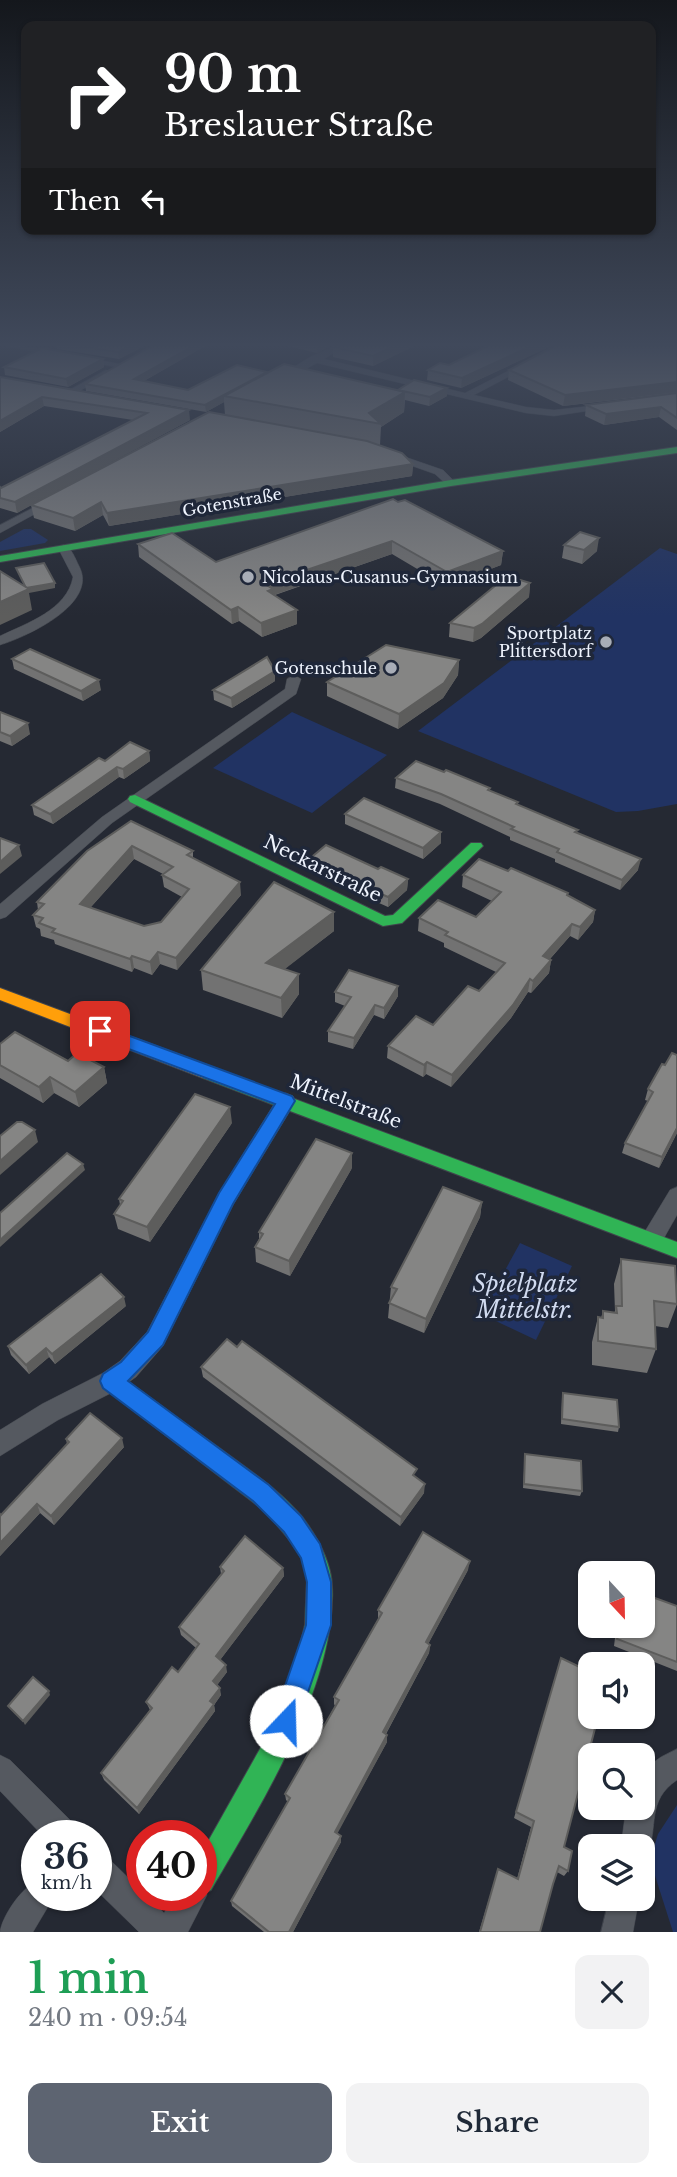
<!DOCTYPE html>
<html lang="en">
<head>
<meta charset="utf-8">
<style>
	:root { --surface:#fff; --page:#f2f2f3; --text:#1f2937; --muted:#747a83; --accent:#5d6471 }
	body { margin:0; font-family:"Libre Baskerville",serif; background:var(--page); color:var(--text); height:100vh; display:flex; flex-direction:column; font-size:26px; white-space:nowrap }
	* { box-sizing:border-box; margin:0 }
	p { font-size:23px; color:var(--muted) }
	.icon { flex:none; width:38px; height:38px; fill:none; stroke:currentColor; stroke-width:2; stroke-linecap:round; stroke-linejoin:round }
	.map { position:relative; height:1932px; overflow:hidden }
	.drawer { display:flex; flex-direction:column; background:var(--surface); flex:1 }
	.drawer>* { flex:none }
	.guide { position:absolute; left:21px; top:21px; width:635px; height:214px; border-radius:14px; box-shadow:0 2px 5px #0004; background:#202124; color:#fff; overflow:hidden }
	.needle { width:46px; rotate:158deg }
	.controls { position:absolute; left:578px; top:1561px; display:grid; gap:14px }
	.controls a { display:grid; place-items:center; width:77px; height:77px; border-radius:14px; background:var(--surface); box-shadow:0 2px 5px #0004; font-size:35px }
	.speed { position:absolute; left:21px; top:1820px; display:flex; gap:14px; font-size:35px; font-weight:700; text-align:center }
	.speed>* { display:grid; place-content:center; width:91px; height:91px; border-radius:50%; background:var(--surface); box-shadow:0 2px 5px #0004; line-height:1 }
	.speed small { font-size:18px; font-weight:400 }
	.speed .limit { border:10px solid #d22; background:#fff; color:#111 }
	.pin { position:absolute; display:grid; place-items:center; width:60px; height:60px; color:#fff; margin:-30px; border-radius:14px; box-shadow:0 4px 10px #0006 }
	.me { position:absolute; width:77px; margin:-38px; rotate:21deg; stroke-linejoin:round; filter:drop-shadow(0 0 5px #0008) }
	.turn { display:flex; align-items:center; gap:24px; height:147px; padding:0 28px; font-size:32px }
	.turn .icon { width:91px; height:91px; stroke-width:2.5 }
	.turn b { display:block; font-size:49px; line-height:60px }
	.then { display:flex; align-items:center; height:66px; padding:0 28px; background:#0003; gap:14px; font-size:26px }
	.round { display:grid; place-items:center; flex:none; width:74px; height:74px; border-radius:14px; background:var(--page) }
	.overview { display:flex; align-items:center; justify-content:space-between; height:119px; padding:0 28px }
	h1 { font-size:42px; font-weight:600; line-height:52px; color:#1e9e55 }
	.cta { display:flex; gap:14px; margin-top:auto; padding:14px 28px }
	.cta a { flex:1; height:80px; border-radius:14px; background:var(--accent); color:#fff; font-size:28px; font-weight:600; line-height:80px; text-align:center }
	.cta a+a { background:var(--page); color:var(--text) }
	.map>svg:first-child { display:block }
</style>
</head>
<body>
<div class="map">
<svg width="677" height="1932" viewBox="0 0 677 1932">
	<rect width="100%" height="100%" fill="#252933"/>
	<g fill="#213363">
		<path d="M24,529H31L48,540L45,543L0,551V542Z"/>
		<path d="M660,548L677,554V804L638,811L616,812L418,731Z"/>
		<path d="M292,712L387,755L312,813L213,768Z"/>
		<path d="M520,1243L572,1266L536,1340L481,1314Z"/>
		<path d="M677,1805V1932H673L650,1860L658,1834Z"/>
	</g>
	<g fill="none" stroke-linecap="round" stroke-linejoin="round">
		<g stroke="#40444c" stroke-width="1">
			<g id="street">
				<path d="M6,346H24L125,365L121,368Z"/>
				<path d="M335,346H345L324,359L465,393L557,346H567L474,395L526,407L554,410L608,404L613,407L554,416L526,413L317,363L283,381L275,379L310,357Z"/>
				<path d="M106,370L109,371V375L72,395L64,393Z"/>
				<path d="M388,451L443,470L456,483L447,485L435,474L384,456L383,454Z"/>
				<path d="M48,500L57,502L0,533V525Z"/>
				<path d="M64,545C72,548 75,558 79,566C99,603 29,636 0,645V636C27,623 67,610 73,577L58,548Z"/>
				<path d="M294,675L301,679L296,694L112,823L6,917L0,919V904L102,817L285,689L287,679Z"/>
				<path d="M286,1093L293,1096L296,1101L233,1205L163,1346L136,1377L119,1389L58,1420L0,1456V1430L42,1404L103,1373L120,1361L147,1332L219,1193L279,1096Z"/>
				<path d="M677,1187V1215L660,1245L652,1248L644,1245L641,1239L644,1233L670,1190Z"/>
				<path d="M677,1749V1780C646,1801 659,1826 647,1857L642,1859V1846H621L626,1808H642L644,1769L661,1757Z"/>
				<path d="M0,1755L10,1760L75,1825L79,1836H43L0,1791Z"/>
				<path d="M96,1853L107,1857L142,1891V1895H146L164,1913L175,1895H201L203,1884L207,1895L188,1932H139L96,1890Z"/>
				<path d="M37,1881V1895H55L33,1932H0C2,1916 22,1887 37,1881Z"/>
				<path d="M609,1899H639L633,1932H601Z"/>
			</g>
		</g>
		<g stroke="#40444c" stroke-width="2">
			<g id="fast">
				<path d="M677,447V453L451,486L0,562V556L451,480Z"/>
				<path d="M135,795L385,916L393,915L471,843H481L483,846L402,923L383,926L130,802L128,799L130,796Z"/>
				<path d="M209,1067L677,1242V1258L203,1078L200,1073L203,1068Z"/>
				<path d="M111,1371L118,1374C153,1400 187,1425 222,1450C250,1471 280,1490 303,1518C317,1537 331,1562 332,1586C337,1685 259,1807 211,1890L201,1894V1854L270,1731L296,1662L305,1625L307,1579L303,1561L293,1544L266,1512L104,1388L100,1381L104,1374Z"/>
			</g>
		</g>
		<g stroke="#40444c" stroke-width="2">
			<path id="slow" d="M0,988L215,1068L218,1073L215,1078H203L0,1000Z"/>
		</g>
		<use href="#street" fill="#555960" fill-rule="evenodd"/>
		<use href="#fast" fill="#30b455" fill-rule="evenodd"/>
		<use href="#slow" fill="#ff9f0a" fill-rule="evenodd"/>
	</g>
	<g fill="#727272" fill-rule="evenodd">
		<path d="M56,346H144L119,359L57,349Z"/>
		<path d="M152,346H205L144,381L188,390L267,372L447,396L429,406L405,400L404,412L381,427L380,445L375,444L413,464L412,476L109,526L103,515L75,531L34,518L31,505L17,513L0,508V487L1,488L133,420L44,406L0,432V377L190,420L50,495L225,415L224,402L206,412L86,391L85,384Z"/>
		<path d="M288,346H330L317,353Z"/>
		<path d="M334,346H414L373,366L333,357V347Z"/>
		<path d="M488,346H551L461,388L427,380L428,370L449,365Z"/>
		<path d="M677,346V393L563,406L508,380L509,370Z"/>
		<path d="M103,359L104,367L68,387L5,375L4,367Z"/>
		<path d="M677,393V430L659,417L604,425L585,416L586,405Z"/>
		<path d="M398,502L503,551L501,565L446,586L392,554L275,595L297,624L262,637L239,621L232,624L139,557L138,544L216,562Z"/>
		<path d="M564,545L597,551L582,564L562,558Z"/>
		<path d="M530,583L529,597L481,638L473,642L449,637L450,623Z"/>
		<path d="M12,659L101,690L83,701L14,669Z"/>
		<path d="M459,660L458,675L443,698L398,729L327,696V682Z"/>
		<path d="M275,681L232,708L214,700L213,690Z"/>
		<path d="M0,712L30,734L12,746L0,741Z"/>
		<path d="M149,751L150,761L124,779L119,777L53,824L34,815L32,805L105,761Z"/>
		<path d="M444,772L490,788V791L518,802L517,805L577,833L638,870L620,890L555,862V859L510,840V837L440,804L395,788L396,778Z"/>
		<path d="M345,814L441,843L423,859L345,824Z"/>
		<path d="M131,821L193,851V859L241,895L177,970L160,964L152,975L134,968L132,972L55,944L54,940L41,936L40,929L36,927L33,915L38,910L37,902ZM134,859L163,874L162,875L164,887L182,897L161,922L144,926L90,908Z"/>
		<path d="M307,861L378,869L408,879L407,890L388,907L307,871Z"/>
		<path d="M463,875L568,896L595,910L593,922L578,940L570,936L550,959L551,960L549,973L531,993L528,992L511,1018L451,1087L426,1074L423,1077L387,1058L388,1046L433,1025L479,991L496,972L444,947V943L418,931L419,918L476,917L492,901L462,887Z"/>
		<path d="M334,912V931L284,969L299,974V994L282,1018L203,990L201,970Z"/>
		<path d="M398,986V996L384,1019L374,1015L353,1049L328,1042V1031L345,1006L335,1002V992Z"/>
		<path d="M0,1044L68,1061L104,1067L107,1083L79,1107L54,1093L43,1103L0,1078Z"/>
		<path d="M677,1055V1133L659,1168L622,1153L625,1143L648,1101L645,1100L648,1089L665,1065Z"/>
		<path d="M232,1123L150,1242L118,1229L114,1214L120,1205L119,1199Z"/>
		<path d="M352,1168L290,1276L256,1262L255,1247L259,1239V1232Z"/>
		<path d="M482,1202L480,1217L424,1333L388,1318L391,1287Z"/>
		<path d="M621,1259L677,1304L668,1328L655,1326L656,1349L647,1373L592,1365V1342L598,1317L601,1318L603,1311L614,1313L615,1311L614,1284Z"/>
		<path d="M126,1306L55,1364L49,1357L29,1374L11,1355L8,1346Z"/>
		<path d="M201,1367L417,1478L424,1493L400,1526L203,1377Z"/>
		<path d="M563,1393L619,1427L618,1432L561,1424L562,1398Z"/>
		<path d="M66,1439L124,1447L54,1525L40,1513L0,1556V1514L1,1515L67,1444Z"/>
		<path d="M525,1454L582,1491L580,1496L523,1488Z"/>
		<path d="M220,1567L283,1568L284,1576L220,1660L227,1672L217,1685L221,1695L214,1705L215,1711L139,1814L104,1780L101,1773L150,1710L146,1702L178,1672L196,1648L181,1635L179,1627L221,1574Z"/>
		<path d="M468,1570L428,1644L430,1645L429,1653L386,1734L387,1742L337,1833L341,1842L293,1932H264L232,1906L231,1901L288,1802L286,1800L285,1794L335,1706L334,1704V1697L378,1619V1610Z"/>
		<path d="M677,1606V1671L614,1646L615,1638L603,1633L604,1626H642Z"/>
		<path d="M561,1658L564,1847L568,1871L564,1876L557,1872L553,1884L540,1932H479L498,1869L517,1879L531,1827L514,1818Z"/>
	</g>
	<g fill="#5d5d5c">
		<path d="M130,346H144L119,359L118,352Z"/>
		<path d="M193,346H205L135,386L134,379Z"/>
		<path d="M317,346H330L317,353Z"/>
		<path d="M394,346H414L373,366V356Z"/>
		<path d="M531,346H551L461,388L462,378Z"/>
		<path d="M103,359L104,367L68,387L66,379Z"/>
		<path d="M267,372L224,396V402L206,412L205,405Z"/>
		<path d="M677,382V392L563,406L565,395Z"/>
		<path d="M447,388V396L429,406L430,397Z"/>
		<path d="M405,392L404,412L381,427V424L369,413Z"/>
		<path d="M42,397L44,406L0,432V421Z"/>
		<path d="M661,407L659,417L604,425L606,414Z"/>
		<path d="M189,410L190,420L17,513L15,502Z"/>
		<path d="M413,464L412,476L109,526L107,513Z"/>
		<path d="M101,502L103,515L75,531L73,518Z"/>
		<path d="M599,538L597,551L582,564L584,550Z"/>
		<path d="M392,541V554L268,597L265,584Z"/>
		<path d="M503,551L501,565L446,586L447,572Z"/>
		<path d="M55,583V588L29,593L32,610L0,625V602L26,588Z"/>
		<path d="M530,583L529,597L481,638L473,642L474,628Z"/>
		<path d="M238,607L239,621L232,624L231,610Z"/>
		<path d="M297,610V624L262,637L261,623Z"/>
		<path d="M459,660L458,675L443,698L398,729L399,714Z"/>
		<path d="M275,671V681L232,708L231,698Z"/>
		<path d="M99,680L101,690L83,701L81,691Z"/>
		<path d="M28,723L30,734L12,746L10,736Z"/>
		<path d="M149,751L150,761L124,779L123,769Z"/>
		<path d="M117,767L119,777L53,824L50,814Z"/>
		<path d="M441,832V843L423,859V848Z"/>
		<path d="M19,845L22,856L0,874V862Z"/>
		<path d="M132,846L134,859L82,917L80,904Z"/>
		<path d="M641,859L638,870L620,890L622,880Z"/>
		<path d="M408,879L407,890L388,907V897Z"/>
		<path d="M240,882L241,895L177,970L176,958Z"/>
		<path d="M595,910L593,922L578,940L580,927Z"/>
		<path d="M334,912V931L267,983L266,963Z"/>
		<path d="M572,924L570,936L541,969L543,956Z"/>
		<path d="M158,952L160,964L152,975L150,962Z"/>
		<path d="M132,956L134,968L132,972L130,959Z"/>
		<path d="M551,960L549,973L531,993L533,981Z"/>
		<path d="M299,974V994L282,1018L281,998Z"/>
		<path d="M530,979L528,992L511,1018L451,1087L452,1075Z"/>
		<path d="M398,986V996L384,1019V1008Z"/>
		<path d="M375,1005L374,1015L353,1049L354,1038Z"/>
		<path d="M427,1062L426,1074L423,1077L424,1065Z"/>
		<path d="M104,1067L107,1083L79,1107L75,1092Z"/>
		<path d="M50,1077L54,1093L43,1103L39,1087Z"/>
		<path d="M230,1107L232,1123L150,1242L147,1227Z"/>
		<path d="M677,1128V1133L659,1168L662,1157Z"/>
		<path d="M35,1130L38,1142L0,1175V1161Z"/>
		<path d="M352,1153V1168L290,1276L289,1261Z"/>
		<path d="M83,1164L85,1170L0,1247V1240Z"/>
		<path d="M482,1202L480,1217L424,1333L426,1319Z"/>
		<path d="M124,1297L126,1306L55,1364L52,1354Z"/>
		<path d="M46,1348L49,1357L29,1374L26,1365Z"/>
		<path d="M122,1438L124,1447L54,1525L51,1516Z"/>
		<path d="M425,1484L424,1493L400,1526L401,1517Z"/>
		<path d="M37,1504L40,1513L0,1556V1543Z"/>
		<path d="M470,1561L468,1570L425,1650L426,1642Z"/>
		<path d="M283,1568L284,1576L217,1664L216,1656Z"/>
		<path d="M430,1645L429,1653L383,1739V1732Z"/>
		<path d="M226,1665L227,1672L215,1688L213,1681Z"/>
		<path d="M220,1688L221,1695L214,1705L215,1711L139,1814L137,1808Z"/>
		<path d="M49,1691L50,1695L25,1725L23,1721Z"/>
		<path d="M387,1735V1742L335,1838V1832Z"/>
		<path d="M341,1836V1842L293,1932H289Z"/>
	</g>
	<g fill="#858584" stroke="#5d5d5c" stroke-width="2" fill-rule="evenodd">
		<path d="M79,346H130L118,352Z"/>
		<path d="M152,346H193L134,379L188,390L237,365L267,372L205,405L85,384Z"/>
		<path d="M334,346H394L373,356L333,347Z"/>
		<path d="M488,346H531L462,378L428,370L440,363L449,365Z"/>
		<path d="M555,346H677V382L565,395L509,370Z"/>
		<path d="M42,348L103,359L66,379L4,367Z"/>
		<path d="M284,364L405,392L369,413L381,424L224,396Z"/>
		<path d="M0,377L189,410L15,502L0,498V487L1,488L147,413L42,397L0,421Z"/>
		<path d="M414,380L447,388L430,397L398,390Z"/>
		<path d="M677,393V418L661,407L606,414L586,405Z"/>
		<path d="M209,412L367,441L402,453L413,464L107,513L101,502L73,518L31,505Z"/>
		<path d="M393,499L398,502L405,500L503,551L447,572L392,541L265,584L273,589L268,591L297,610L261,623L238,607L231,610L138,544L172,533L216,562Z"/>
		<path d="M580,532L599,538L584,550L564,545Z"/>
		<path d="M44,563L55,583L26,588L16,568Z"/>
		<path d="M0,571L29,589L0,602Z"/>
		<path d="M507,576L530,583L482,624L474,628L450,623Z"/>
		<path d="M386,645L459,660L444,683L399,714L327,682Z"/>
		<path d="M30,649L99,680L81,691L12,659Z"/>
		<path d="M267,657L275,671L231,698L213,690Z"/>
		<path d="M0,712L28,723L10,736L0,732Z"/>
		<path d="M130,742L149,751L123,769L117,767L50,814L32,805L99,758L105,761Z"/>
		<path d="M416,761L444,772L446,770L490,788L488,790L518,802L516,804L578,830L575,832L641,859L622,880L557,852L559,849L511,829L514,827L441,794L396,778Z"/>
		<path d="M364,798L441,832L423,848L345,814Z"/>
		<path d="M131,821L193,851L187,855L240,882L176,958L158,952L150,962L132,956L130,959L52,932L55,929L39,923L43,918L33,915L44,904L37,902L87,851ZM132,846L173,867L162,875L189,889L161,922L144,926L80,904Z"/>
		<path d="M0,838L19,845L0,862Z"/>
		<path d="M326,845L378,869L381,867L408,879L388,897L307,861Z"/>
		<path d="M479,859L508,871L511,868L568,893L567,895L595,910L580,927L572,924L543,956L551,960L533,981L530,979L513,1005L452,1075L427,1062L424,1065L388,1046L416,1016L433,1025L468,986L479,991L505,963L445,935L448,932L419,918L438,900L476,917L501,892L463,875Z"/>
		<path d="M274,882L334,912L266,963L299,974L281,998L201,970Z"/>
		<path d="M349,970L398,986L384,1008L375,1005L354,1038L328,1031L351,997L335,992Z"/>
		<path d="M15,1032L68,1061L77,1053L104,1067L75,1092L50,1077L39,1087L0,1065V1044Z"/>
		<path d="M672,1053L677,1055V1128L662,1157L625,1143L653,1092L648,1089L662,1064L665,1065Z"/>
		<path d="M195,1094L230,1107L147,1227L114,1214L123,1201L119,1199Z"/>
		<path d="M17,1122H22L35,1130L0,1161V1136Z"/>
		<path d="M316,1139L352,1153L289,1261L255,1247L263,1234L259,1232Z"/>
		<path d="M67,1153L83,1164L0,1240V1213Z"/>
		<path d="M443,1187L482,1202L426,1319L389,1303L397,1289L391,1287Z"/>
		<path d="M621,1259L675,1266L677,1304L654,1301L656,1349L598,1341V1317L603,1318V1311L617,1313L616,1306H622Z"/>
		<path d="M101,1274L124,1297L52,1354L46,1348L26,1365L8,1346Z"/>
		<path d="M227,1339L237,1347L242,1341L417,1469L413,1475L425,1484L401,1517L201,1367Z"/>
		<path d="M563,1393L617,1400L619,1427L562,1419Z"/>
		<path d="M90,1413L122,1438L51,1516L37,1504L0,1543V1514L1,1515L69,1442L66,1439Z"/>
		<path d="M525,1454L581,1461L582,1491L524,1484Z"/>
		<path d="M423,1532L470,1561L426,1642L430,1645L383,1732L387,1735L335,1832L341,1836L289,1932H269L231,1901L290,1798L285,1794L339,1700L334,1697L382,1613L378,1610Z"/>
		<path d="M245,1536L283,1568L216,1656L226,1665L213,1681L220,1688L210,1701L214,1704L137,1808L101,1773L152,1708L146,1702L172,1667L178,1672L199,1644L179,1627L224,1571L220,1567Z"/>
		<path d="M644,1594L677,1606V1662L617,1639L619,1631L606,1626H642V1599Z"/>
		<path d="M561,1658L590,1672V1717H598L564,1847L572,1851L568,1871L559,1866L553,1884L540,1932H480L498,1869L518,1879L534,1821L516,1812Z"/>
		<path d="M33,1677L49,1691L23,1721L8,1706Z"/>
	</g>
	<linearGradient id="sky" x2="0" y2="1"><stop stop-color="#14171c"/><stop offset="0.56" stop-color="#40495b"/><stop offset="1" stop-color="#40495b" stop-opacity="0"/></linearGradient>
	<rect width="677" height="616" fill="url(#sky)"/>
	<path fill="#1a73e8" stroke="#114b97" stroke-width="2" d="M100,1025L292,1096L295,1101L233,1204L163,1345L128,1381L269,1485L301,1516L320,1544L331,1582V1625L295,1730L286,1734L276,1730L273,1721L306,1625L307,1582L301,1558L284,1532L253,1501L103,1388L100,1381L103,1374L121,1362L148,1332L219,1193L275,1104L94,1036L91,1031Z"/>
	<g fill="#a8adb7" stroke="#1f2739" stroke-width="2.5">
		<circle cx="248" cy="577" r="7"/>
		<circle cx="606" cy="642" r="7"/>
		<circle cx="391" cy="668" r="7"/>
	</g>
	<g text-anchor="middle" stroke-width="7" stroke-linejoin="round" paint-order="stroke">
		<g font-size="16" fill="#eff4fe" stroke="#1f2739">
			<text transform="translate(232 502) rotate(-10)" y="6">Gotenstraße</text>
		</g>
		<g font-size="16" fill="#eff4fe" stroke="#1f2739" text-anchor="end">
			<text x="262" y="583" text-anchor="start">Nicolaus-Cusanus-Gymnasium</text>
			<text x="592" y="639">Sportplatz<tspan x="592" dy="18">Plittersdorf</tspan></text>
			<text x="377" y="674">Gotenschule</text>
		</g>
		<g font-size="19" fill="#eff4fe" stroke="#1f2739">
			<text transform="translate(323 868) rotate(26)" y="7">Neckarstraße</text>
			<text transform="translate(346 1101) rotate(21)" y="7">Mittelstraße</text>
		</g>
		<g font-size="23" font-style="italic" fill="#d0daef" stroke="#1f2739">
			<text x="525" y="1292">Spielplatz<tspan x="525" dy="26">Mittelstr.</tspan></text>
		</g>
	</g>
</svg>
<div class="controls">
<a><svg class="needle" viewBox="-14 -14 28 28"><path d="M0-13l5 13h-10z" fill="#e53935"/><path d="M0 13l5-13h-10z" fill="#747a83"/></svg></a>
<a><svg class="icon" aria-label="sound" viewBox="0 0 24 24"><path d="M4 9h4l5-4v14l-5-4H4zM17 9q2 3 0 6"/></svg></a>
<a><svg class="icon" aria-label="search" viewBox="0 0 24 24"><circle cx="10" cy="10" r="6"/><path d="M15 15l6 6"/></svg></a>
<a><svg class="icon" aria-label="layers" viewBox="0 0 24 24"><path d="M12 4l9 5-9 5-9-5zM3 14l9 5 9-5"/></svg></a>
</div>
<div class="speed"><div>36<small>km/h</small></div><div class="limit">40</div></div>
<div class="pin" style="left:100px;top:1031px;background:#d93025"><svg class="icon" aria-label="arrive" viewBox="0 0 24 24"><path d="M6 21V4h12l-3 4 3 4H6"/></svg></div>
<svg class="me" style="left:286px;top:1721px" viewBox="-20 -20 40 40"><circle r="19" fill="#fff"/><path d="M0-13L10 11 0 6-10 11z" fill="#1a73e8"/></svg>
<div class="guide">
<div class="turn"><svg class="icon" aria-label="right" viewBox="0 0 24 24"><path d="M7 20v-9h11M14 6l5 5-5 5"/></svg><div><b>90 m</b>Breslauer Straße</div></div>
<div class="then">Then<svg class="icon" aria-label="left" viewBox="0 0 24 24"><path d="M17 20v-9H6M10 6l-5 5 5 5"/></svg></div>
</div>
</div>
<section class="drawer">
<div class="overview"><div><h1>1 min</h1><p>240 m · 09:54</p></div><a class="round"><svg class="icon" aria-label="close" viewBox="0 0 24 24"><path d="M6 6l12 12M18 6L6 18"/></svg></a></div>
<div class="cta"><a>Exit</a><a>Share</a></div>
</section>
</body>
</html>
